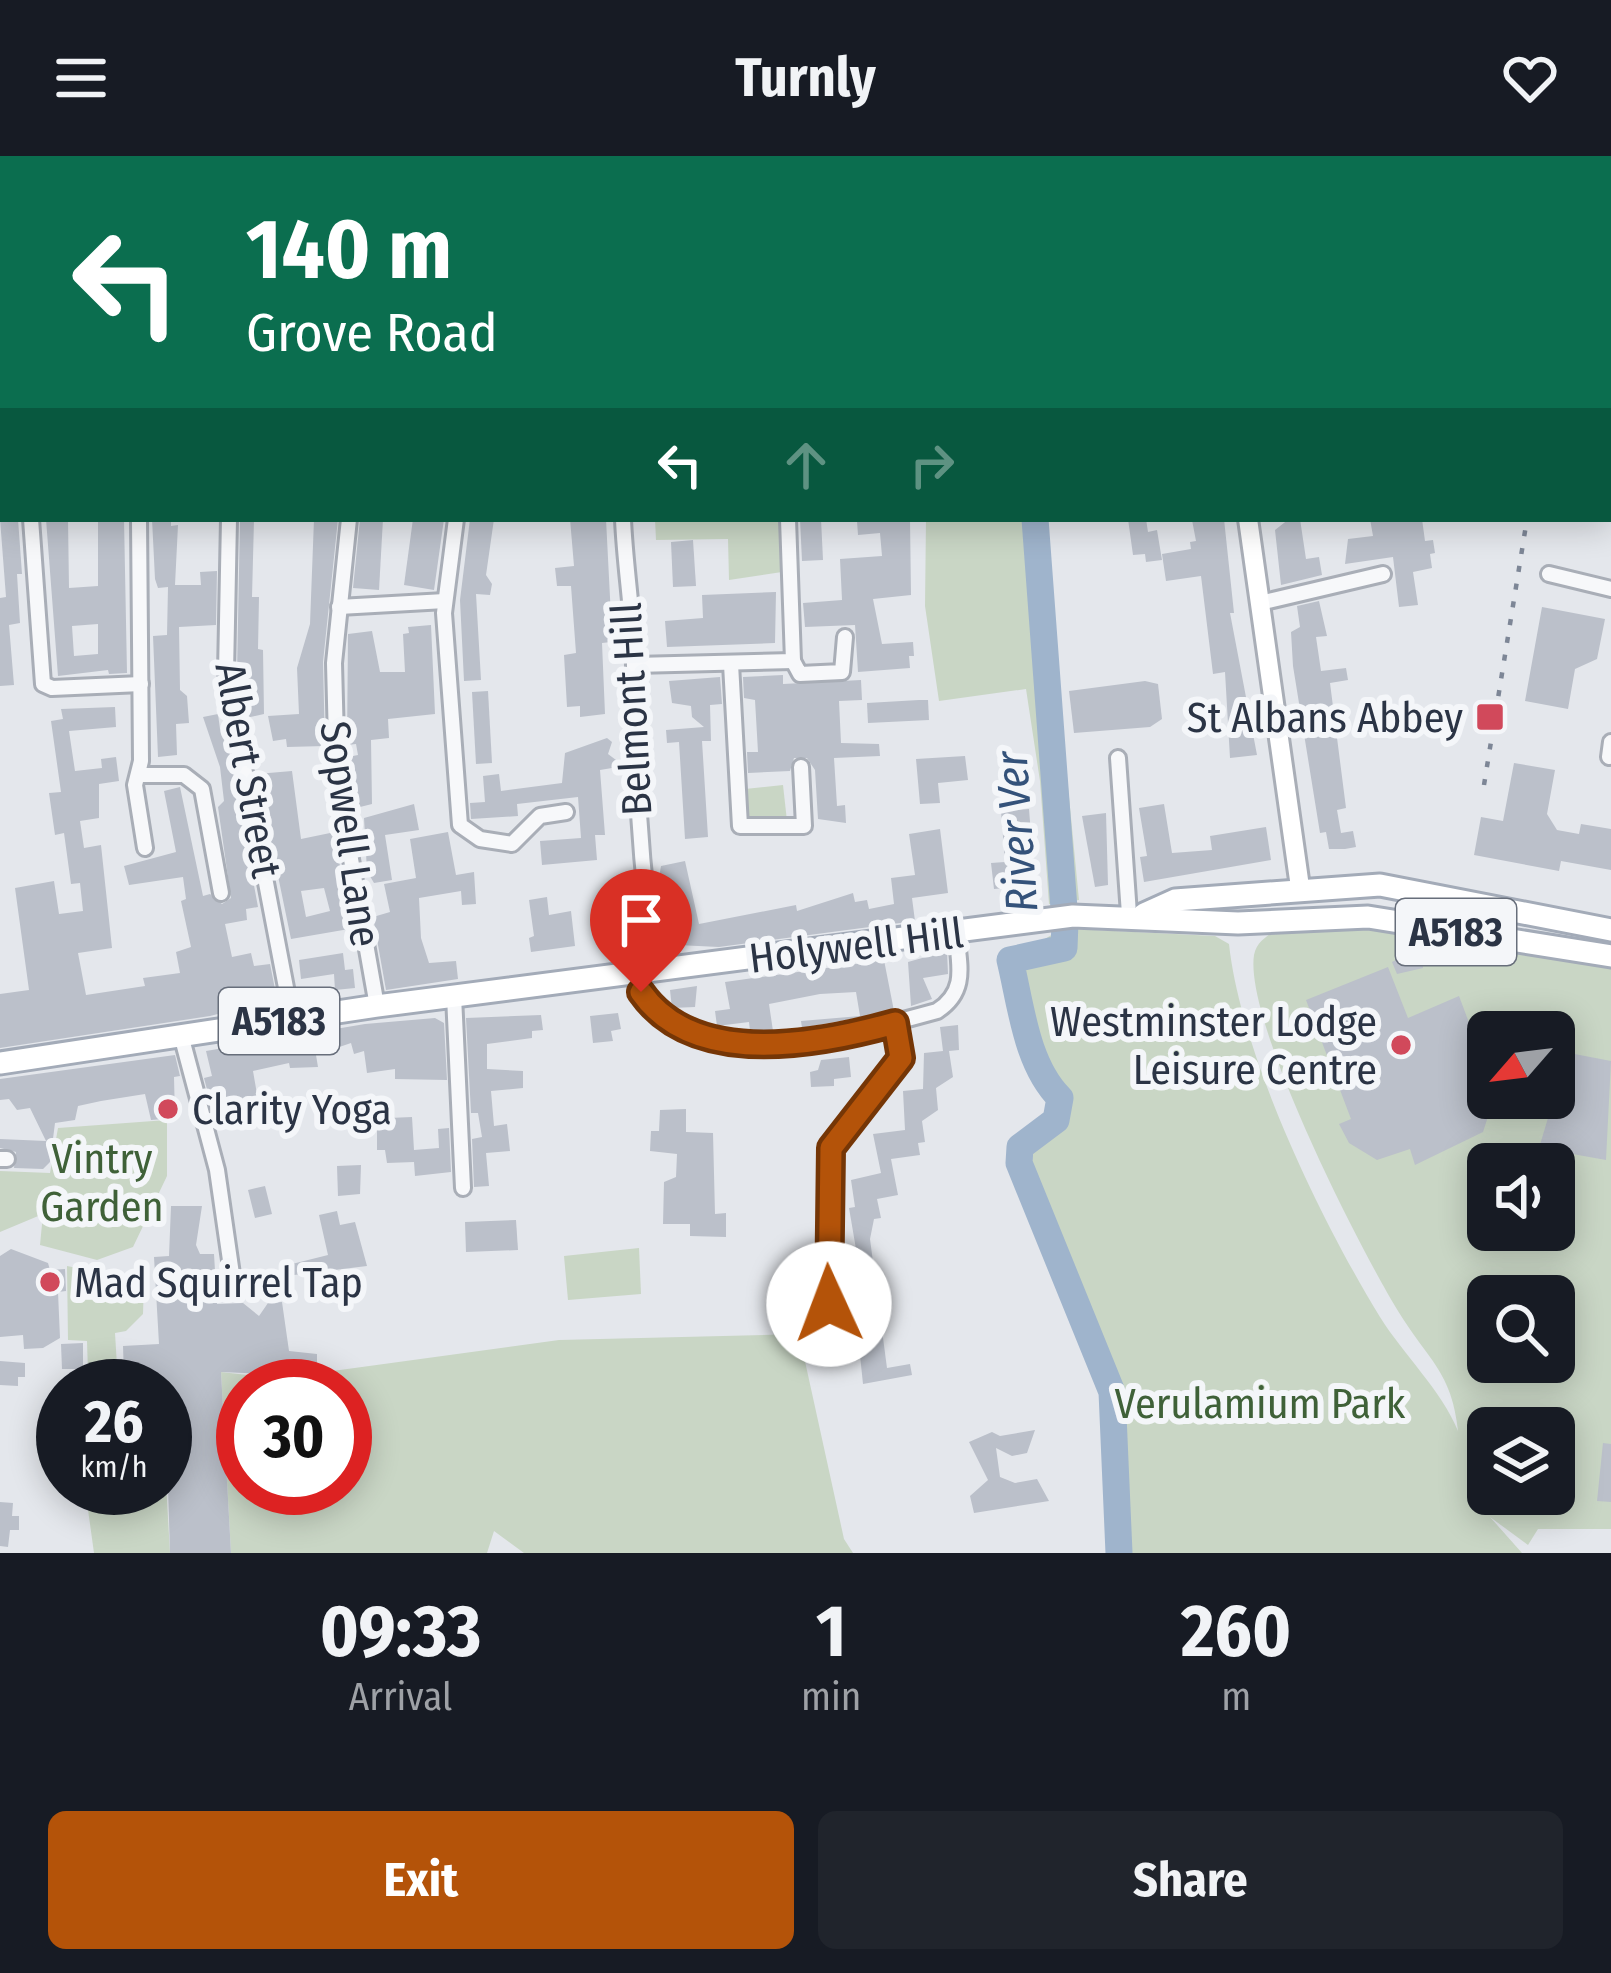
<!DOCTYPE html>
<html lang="en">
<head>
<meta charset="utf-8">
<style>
	:root { --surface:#171b24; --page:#20242c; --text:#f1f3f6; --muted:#9ea1a6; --accent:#b45309 }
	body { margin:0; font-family:"Fira Sans Condensed",sans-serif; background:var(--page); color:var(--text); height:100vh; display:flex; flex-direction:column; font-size:45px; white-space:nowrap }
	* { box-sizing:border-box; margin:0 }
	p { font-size:39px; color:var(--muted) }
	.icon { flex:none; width:66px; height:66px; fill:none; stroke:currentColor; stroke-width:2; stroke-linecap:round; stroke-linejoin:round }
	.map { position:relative; height:1397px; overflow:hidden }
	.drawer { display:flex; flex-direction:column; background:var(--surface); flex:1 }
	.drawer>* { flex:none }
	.top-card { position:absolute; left:0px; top:0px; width:1611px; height:366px; box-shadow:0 6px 30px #0003; background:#0b6e4f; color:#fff; overflow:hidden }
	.needle { width:78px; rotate:242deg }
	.tools { position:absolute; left:1467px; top:855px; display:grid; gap:24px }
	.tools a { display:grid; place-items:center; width:108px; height:108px; border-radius:18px; background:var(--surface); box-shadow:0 6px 30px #0003; font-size:60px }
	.speed { position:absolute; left:36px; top:1203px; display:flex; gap:24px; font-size:60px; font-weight:700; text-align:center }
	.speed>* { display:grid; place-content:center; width:156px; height:156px; border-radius:50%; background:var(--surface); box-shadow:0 6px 30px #0003; line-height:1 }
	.speed small { font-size:30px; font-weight:400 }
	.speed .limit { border:18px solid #d22; background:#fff; color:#111 }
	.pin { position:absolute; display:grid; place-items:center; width:102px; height:102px; color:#fff; margin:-123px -51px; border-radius:50% 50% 50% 0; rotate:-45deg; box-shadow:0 0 12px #0007 }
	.pin .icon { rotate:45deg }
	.me { position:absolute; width:132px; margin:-66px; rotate:358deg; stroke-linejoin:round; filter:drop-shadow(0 0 9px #0008) }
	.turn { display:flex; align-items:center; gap:42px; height:252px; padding:0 48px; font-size:54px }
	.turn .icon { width:156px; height:156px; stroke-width:2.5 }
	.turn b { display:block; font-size:84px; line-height:102px }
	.lanes { display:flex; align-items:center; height:114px; padding:0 48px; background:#0003; justify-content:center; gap:60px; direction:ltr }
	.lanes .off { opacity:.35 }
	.eta { display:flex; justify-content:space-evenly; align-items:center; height:204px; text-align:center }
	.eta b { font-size:72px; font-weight:700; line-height:84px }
	.primary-button { display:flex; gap:24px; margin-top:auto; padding:24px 48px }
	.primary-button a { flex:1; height:138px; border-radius:18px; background:var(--accent); color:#fff; font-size:48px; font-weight:700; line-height:138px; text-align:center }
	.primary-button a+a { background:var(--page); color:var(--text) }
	header { display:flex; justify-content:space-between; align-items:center; height:156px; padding:0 48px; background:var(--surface); font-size:54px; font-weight:700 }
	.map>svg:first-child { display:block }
</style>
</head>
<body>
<header><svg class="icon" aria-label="menu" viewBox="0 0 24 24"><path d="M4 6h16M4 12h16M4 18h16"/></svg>Turnly<svg class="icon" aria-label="heart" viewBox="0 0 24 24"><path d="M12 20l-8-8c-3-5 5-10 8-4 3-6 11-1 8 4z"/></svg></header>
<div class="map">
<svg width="1611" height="1397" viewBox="0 0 1611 1397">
	<rect width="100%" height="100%" fill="#e4e7ec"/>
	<g fill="#c9d6c5" fill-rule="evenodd">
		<path d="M644,0H1057L1058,3H644Z"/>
		<path d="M655,363H779L782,416L729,424L728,383L656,384Z"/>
		<path d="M926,363H1042L1079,744L1049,748L1040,625L1026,533L939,545L925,450Z"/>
		<path d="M783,629L787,665L749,669L745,633Z"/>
		<path d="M1372,769L1611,813V1373H1538L1528,1389L1490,1361L1522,1397H1119L1112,1236L1019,1007L1020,991L1056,964L1060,942C1026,908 1021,850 1010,804L1058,775L1074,773L1215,780L1229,788C1241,899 1320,1063 1380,1161C1403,1198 1442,1235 1458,1275C1452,1216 1428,1204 1398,1155C1360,1093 1244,866 1254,799C1257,784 1269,780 1276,773ZM1488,876H1554V942H1488ZM1488,1008H1554V1074H1488ZM1488,1140H1554V1206H1488ZM1488,1272H1554V1338H1488Z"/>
		<path d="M167,964V1020L133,1091L97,1104L40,1089L43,1058L0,1076V1015L50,1017L58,972Z"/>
		<path d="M639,1092L641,1138L568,1144L564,1100Z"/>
		<path d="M67,1110L144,1125L143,1158L126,1175L115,1177L118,1226L160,1219L161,1230H78L77,1220L88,1217L87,1185L68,1184Z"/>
		<path d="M799,1178L844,1383L853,1397H524L494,1375L487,1397H231L221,1216L266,1221L318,1217L559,1184ZM243,1230H345V1332H243Z"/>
		<path d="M165,1309L170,1397H94L85,1332H165Z"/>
	</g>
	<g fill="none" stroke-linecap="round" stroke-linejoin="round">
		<g stroke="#9fb4cc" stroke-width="27">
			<path d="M727,3V0"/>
			<path d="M1035,363L1065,766L1064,792L1010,804C1021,849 1026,908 1060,942L1056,964L1020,991L1019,1007L1112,1236L1119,1397"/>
		</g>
	</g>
	<g fill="#bbc0ca" fill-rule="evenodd">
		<path d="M0,363H18L22,418H17L20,467L9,469L14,529L0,530V442L6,441Z"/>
		<path d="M46,363H68L69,432L98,430V363H124L127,517L109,518L108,514L58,520ZM98,468V498L74,500L72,470Z"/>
		<path d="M152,363H171V370L178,369L175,429H201L200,416L217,415L216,469L179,471L180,534L187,540L189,567L176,568L177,599L158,601L153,480L167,479L168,431L158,432L155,423Z"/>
		<path d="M314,363H338L323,506L325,590L287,591L286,583L273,585L268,560L299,558L297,512L310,468Z"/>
		<path d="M360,363H383L379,434L353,432Z"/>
		<path d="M413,363H444L434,434L404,429Z"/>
		<path d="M470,363H494L486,419L492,428L490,439L476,438L481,524L464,525L460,444Z"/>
		<path d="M570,363H606L611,461V486L602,487L605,558L580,561V550L567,551L564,499L576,497L571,430H557L555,412L574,410Z"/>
		<path d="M800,363H821L823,404L802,405Z"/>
		<path d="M910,363L911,439L873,443L882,488L913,486L914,500H909L910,512L858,516L855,469L805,471L803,447L842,444L840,403L882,400L880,377L858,379L857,365Z"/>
		<path d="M1128,363H1146L1148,376L1157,374L1162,404L1146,406L1145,398L1133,399Z"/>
		<path d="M1224,363L1234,457H1230L1257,599L1230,602L1225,516L1213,518L1201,420L1166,425L1162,398L1191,393L1190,386L1196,385L1192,364Z"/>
		<path d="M1289,363H1300L1306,403L1319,401L1322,419L1281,429L1275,374Z"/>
		<path d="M1370,363H1422L1425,385L1433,384L1435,397L1430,398L1432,412L1413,416L1418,449L1399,451L1393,401L1345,408L1348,383L1373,380Z"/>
		<path d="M240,364H254L252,441H259L258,493L263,494L264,558L246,562L237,516Z"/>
		<path d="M693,384L696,430L673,431L671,386Z"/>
		<path d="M776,436L775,487L667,491L665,465L703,462L702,439Z"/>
		<path d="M1319,445L1327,480L1316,481L1321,515L1346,512L1348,524L1330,527L1346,652L1337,654L1341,677L1353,675L1356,691L1345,693H1329L1326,676L1320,677L1293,510L1291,476L1300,471L1297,450Z"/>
		<path d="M1542,451L1605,463L1597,503L1575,513L1568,553L1525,545Z"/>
		<path d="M431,469L435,558L388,563L389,582L371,584L372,648L360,651L348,623V601L358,599L356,588L347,589L348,478L372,475L380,516H405L403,478L409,477L408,471Z"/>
		<path d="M783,519V528L861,524L862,544L839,545L841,587L879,588L880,600L834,602L837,650L845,649L846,667L818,663L815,614L807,602H794L790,615L748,617L747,596H758L755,544L744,542L743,521Z"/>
		<path d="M720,521L722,548L710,549L711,585H702L708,681L685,683L679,586L667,587L666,574L704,571L692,561L691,550L672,547L669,525Z"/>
		<path d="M1145,525L1158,528L1162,563L1150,571L1074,577L1069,535Z"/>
		<path d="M488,535L492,607L476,608L472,536Z"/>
		<path d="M919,544H928L929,564L868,567L867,547Z"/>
		<path d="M115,551L116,571L69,575L75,615L102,612L101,603L116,601L119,625L99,628V662L80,665L84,692L101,689L112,792L78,797L86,839L145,830L143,822L180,817L176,796L191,791L181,745L186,743L183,721L129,729L124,710L176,696L164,635L180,631L203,740L210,738L222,748L231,742L218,651L224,645L220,611L203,561L218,558L220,573L225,572L258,751L246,753L247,764L225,768L232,801L251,797L254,810L270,808L277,843L210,860L0,892V838L29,834L15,732L54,725L59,758L83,755L80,727L71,728L64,677L55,679L49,637L61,636L51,565L63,563L61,553Z"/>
		<path d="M607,582L612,586L608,598L616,604L612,612L600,614L605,679H595L597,704L542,709L540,685L581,682L578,641L517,648L518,660L471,663L470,647L485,646L483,620L499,618L501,635L562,627L565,597Z"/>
		<path d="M965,600L968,624L938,627L940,647L920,648L916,603Z"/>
		<path d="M1514,607L1555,614L1547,658L1557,674L1579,678L1581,668L1611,673V714L1561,705L1559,715L1474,699L1481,661L1503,665Z"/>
		<path d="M292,615L301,683L335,676L349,773L291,783L257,618ZM324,732L330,755L306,761L301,735Z"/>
		<path d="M414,648L419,674L385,679L392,724L374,727L367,715L364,662Z"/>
		<path d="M1164,648L1172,697L1212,694L1210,680L1266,671L1271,704L1144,726L1140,701L1147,700L1139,652Z"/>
		<path d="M1029,653L1035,729L994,733L991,707L1005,706L1001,655Z"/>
		<path d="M1106,657L1108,729L1095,731L1082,660Z"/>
		<path d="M940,673L948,737L912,742L915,765L719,791L677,789L672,780L659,722L661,710L685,705L699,768L796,749L797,755L853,737L855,746L867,744L869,753L894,748L891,722L915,719L909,678Z"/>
		<path d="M448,676L456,719L474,716L476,748L462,749L461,735L419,742L421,782L429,807L456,805L458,823L386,834L373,761L390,756L384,728L416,722L410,683Z"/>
		<path d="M547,741L549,759L571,755L575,790L531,796L529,782L534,780L529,744Z"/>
		<path d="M1421,791L1423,812L1397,818L1392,806Z"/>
		<path d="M947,795L948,818L923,822L932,843L911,850L908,806Z"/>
		<path d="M343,797L345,814L353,813L355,832L335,834L334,818L301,823L299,804Z"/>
		<path d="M884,804L894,855L802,872L801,865L860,860L856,836L820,838L769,848L773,875H750L749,866L717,870L715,855L730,853L725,826Z"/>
		<path d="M1388,811L1408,862L1459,840L1488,917V942H1494L1483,976L1415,1009L1410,993L1377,1004L1349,987L1339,968L1351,963L1306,844Z"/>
		<path d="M697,830L695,851L672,852L670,834Z"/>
		<path d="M618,857L621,873L611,875L613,885L593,887L590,860Z"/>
		<path d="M541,859L543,874L532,875V882L487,888V913L523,915V932L491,935L494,970L507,968L510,995L486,997L489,1030L474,1031L472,983L482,981L478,957H471L466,862Z"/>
		<path d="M435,862L444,867L447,924L395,923V913L367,917L364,895L354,898L351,887L316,899L318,911L290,912L289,907L253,915L258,944L223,952L226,960L215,964L204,922L212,920L206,895L365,868Z"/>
		<path d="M958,869L959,894L949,895L953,921L936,932L938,954L922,965L925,986L918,987L920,999L891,1003L898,1039L877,1043L881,1062L874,1063L870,1083L887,1212L910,1208L912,1219L863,1228L850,1103L856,1093L849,1052L855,1051L851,1024L881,1017L873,978L905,974L903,935L923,933L924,897L943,895L940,871Z"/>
		<path d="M1559,895L1611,905L1606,1004L1539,992L1554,942Z"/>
		<path d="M175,899L180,920L174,921L175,962L151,964L145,938L101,945L78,950L75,964L55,967L50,1006L43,1013L14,1012L16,996L0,992V983L46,985L30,952L17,954L9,943L0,944V923Z"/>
		<path d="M849,901L851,921L834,923V930L811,931L810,916L818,914L821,904Z"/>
		<path d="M377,951H390L389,962L412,961L414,994L439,992L438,973L449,972L451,1016L415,1020L414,1006L387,1007L385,994H377Z"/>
		<path d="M686,953V976L713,977L715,1058L726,1057V1081L690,1080V1068H663L664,1026L676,1021L677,998L650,995L651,975H659L660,954Z"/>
		<path d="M361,1009L360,1038L338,1040L337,1010Z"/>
		<path d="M265,1030L272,1058L255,1062L248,1034Z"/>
		<path d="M171,1050H202L196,1089L200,1098H214L217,1148L243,1147L259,1160L268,1147L282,1146L289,1195L317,1198V1214L291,1219L221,1216L231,1397H170L165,1230L161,1219L124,1220L123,1190L159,1188L154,1101L169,1100Z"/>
		<path d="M337,1055L340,1069L355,1066L367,1110L294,1119L292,1108L328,1099L319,1059Z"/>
		<path d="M516,1064L518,1094L466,1096L465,1066Z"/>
		<path d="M11,1093L48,1107L50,1114L65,1113L66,1135L58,1136L60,1182L43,1192L24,1193L23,1179L0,1181V1100Z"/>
		<path d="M83,1187V1213H62L61,1188Z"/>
		<path d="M0,1205L25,1207V1221H18V1230L0,1229Z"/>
		<path d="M1035,1274L1027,1297L1012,1300L996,1292L1000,1321L1015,1327L1037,1323L1049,1345L974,1357L970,1340L988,1324L969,1286L992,1276L1000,1280Z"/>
		<path d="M1603,1287L1611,1288V1346L1597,1345Z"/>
		<path d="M0,1346L13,1347L12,1360H19V1374H10L8,1391L0,1390Z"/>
	</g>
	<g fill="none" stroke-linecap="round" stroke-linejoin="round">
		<g stroke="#a9aeb7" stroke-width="20">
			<g id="street">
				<path d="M275,0V3"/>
				<path d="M69,3V0"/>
				<path d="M562,3L564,0"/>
				<path d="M0,177H3"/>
				<path d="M31,363L43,528L52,532L141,528"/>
				<path d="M139,363L141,605L135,629L145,692"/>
				<path d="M229,363L226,517L292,863"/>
				<path d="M349,363L334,507L337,624L377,850"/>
				<path d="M456,363L444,457L460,669L480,683L512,688L540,660L566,656"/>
				<path d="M623,363C625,412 634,462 634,511C636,616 639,710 656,814"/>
				<path d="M1549,418L1611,433"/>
				<path d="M1260,447L1383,418"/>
				<path d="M339,451L445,445"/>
				<path d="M793,505L800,518L842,516L845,481"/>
				<path d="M731,508L740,670H804L801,611"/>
				<path d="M635,509L793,505L788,363"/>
				<path d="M1609,601L1611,586"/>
				<path d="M1118,602L1129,758"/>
				<path d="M139,619H184L202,633L221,737"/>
				<path d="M639,816C654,932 866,875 937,855C968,835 959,809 956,776"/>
				<path d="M454,840L463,1032"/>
				<path d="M181,879L217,1014L234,1132"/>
				<path d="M0,1003H7"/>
				<path d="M829,1148L831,992L901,901L895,867"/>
			</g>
		</g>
		<g stroke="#a9aeb7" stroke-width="24">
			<g id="secondary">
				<path d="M1202,0V3"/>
				<path d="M1248,363L1300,731"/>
			</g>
		</g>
		<g stroke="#a3abb8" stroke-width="27">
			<g id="primary">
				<path d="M1144,758L1175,744L1380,729L1611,774"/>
				<path d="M0,907L377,850L1073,760L1238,767L1368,761L1611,800"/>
			</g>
		</g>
		<use href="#street" stroke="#f7f8fa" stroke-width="14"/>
		<use href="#secondary" stroke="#fff" stroke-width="18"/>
		<use href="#primary" stroke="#fff" stroke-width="21"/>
		<g stroke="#7d8696" stroke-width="4.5" stroke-dasharray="6 12" stroke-linecap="butt">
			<path d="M1607,3L1608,0"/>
			<path d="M1484,629L1527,363"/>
		</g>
	</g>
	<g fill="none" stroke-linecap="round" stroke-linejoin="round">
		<g stroke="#753606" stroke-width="30">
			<path id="route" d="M641,836C694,912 817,889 895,867L901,902L831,992L829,1148"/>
		</g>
		<use href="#route" stroke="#b45309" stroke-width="21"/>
	</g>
	<g fill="#d1495b" stroke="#f4f6f9" stroke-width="4.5">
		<rect x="1475" y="546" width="30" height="30" rx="6"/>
		<circle cx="1401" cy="889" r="12"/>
		<circle cx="168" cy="953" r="12"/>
		<circle cx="50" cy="1126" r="12"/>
	</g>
	<g text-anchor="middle" stroke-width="12" stroke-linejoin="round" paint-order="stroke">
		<g fill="#f4f6f9" stroke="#676e7b" stroke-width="3">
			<rect x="1396" y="743" width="120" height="66" rx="9"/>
			<rect x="219" y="832" width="120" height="66" rx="9"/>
		</g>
		<g font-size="39" font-weight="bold" fill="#2b3445">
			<text x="1456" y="790">A5183</text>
			<text x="279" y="879">A5183</text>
		</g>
		<g font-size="42" fill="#2b3445" stroke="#f4f6f9">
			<text transform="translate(631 553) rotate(-93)" y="15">Belmont Hill</text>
			<text transform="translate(249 614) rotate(80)" y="15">Albert Street</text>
			<text transform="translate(351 678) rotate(82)" y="15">Sopwell Lane</text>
			<text transform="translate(856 789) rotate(-7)" y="15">Holywell Hill</text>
		</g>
		<g font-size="42" fill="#2b3445" stroke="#f4f6f9" text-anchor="end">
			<text x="1463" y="576">St Albans Abbey</text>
			<text x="1377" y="880">Westminster Lodge<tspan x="1377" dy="48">Leisure Centre</tspan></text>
			<text x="192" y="968" text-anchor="start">Clarity Yoga</text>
			<text x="74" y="1141" text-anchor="start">Mad Squirrel Tap</text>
		</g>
		<g font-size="42" fill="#3f6138" stroke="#f4f6f9">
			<text x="102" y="1017">Vintry<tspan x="102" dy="48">Garden</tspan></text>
			<text x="1260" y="1262">Verulamium Park</text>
		</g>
		<g font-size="45" font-style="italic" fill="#34527a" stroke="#f4f6f9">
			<text transform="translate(1016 676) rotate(-94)" y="16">River Ver</text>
		</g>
	</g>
</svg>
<div class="tools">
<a><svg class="needle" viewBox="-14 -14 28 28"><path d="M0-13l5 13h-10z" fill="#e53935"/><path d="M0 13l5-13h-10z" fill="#9ea1a6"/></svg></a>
<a><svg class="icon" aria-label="sound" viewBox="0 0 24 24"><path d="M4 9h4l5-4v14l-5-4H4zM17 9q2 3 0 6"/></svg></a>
<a><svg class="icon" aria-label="search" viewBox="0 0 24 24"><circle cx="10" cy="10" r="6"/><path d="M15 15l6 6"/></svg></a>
<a><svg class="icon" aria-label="layers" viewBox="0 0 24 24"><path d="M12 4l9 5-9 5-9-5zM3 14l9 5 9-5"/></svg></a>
</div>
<div class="speed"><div>26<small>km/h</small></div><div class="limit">30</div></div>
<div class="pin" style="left:641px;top:836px;background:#d93025"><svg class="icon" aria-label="arrive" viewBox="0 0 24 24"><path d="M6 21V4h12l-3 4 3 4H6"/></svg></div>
<svg class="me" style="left:829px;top:1148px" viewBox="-20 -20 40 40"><circle r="19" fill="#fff"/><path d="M0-13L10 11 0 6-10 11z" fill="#b45309"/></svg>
<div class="top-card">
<div class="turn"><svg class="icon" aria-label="left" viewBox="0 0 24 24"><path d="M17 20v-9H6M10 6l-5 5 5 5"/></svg><div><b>140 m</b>Grove Road</div></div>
<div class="lanes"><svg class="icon" aria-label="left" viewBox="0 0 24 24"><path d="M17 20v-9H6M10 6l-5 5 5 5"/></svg><svg class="icon off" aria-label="ahead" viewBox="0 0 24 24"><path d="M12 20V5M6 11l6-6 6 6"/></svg><svg class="icon off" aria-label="right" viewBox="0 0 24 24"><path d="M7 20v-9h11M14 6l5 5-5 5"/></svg></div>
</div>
</div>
<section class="drawer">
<div class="eta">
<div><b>09:33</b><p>Arrival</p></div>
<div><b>1</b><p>min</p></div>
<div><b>260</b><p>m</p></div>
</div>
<div class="primary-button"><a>Exit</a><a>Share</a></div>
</section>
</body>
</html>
